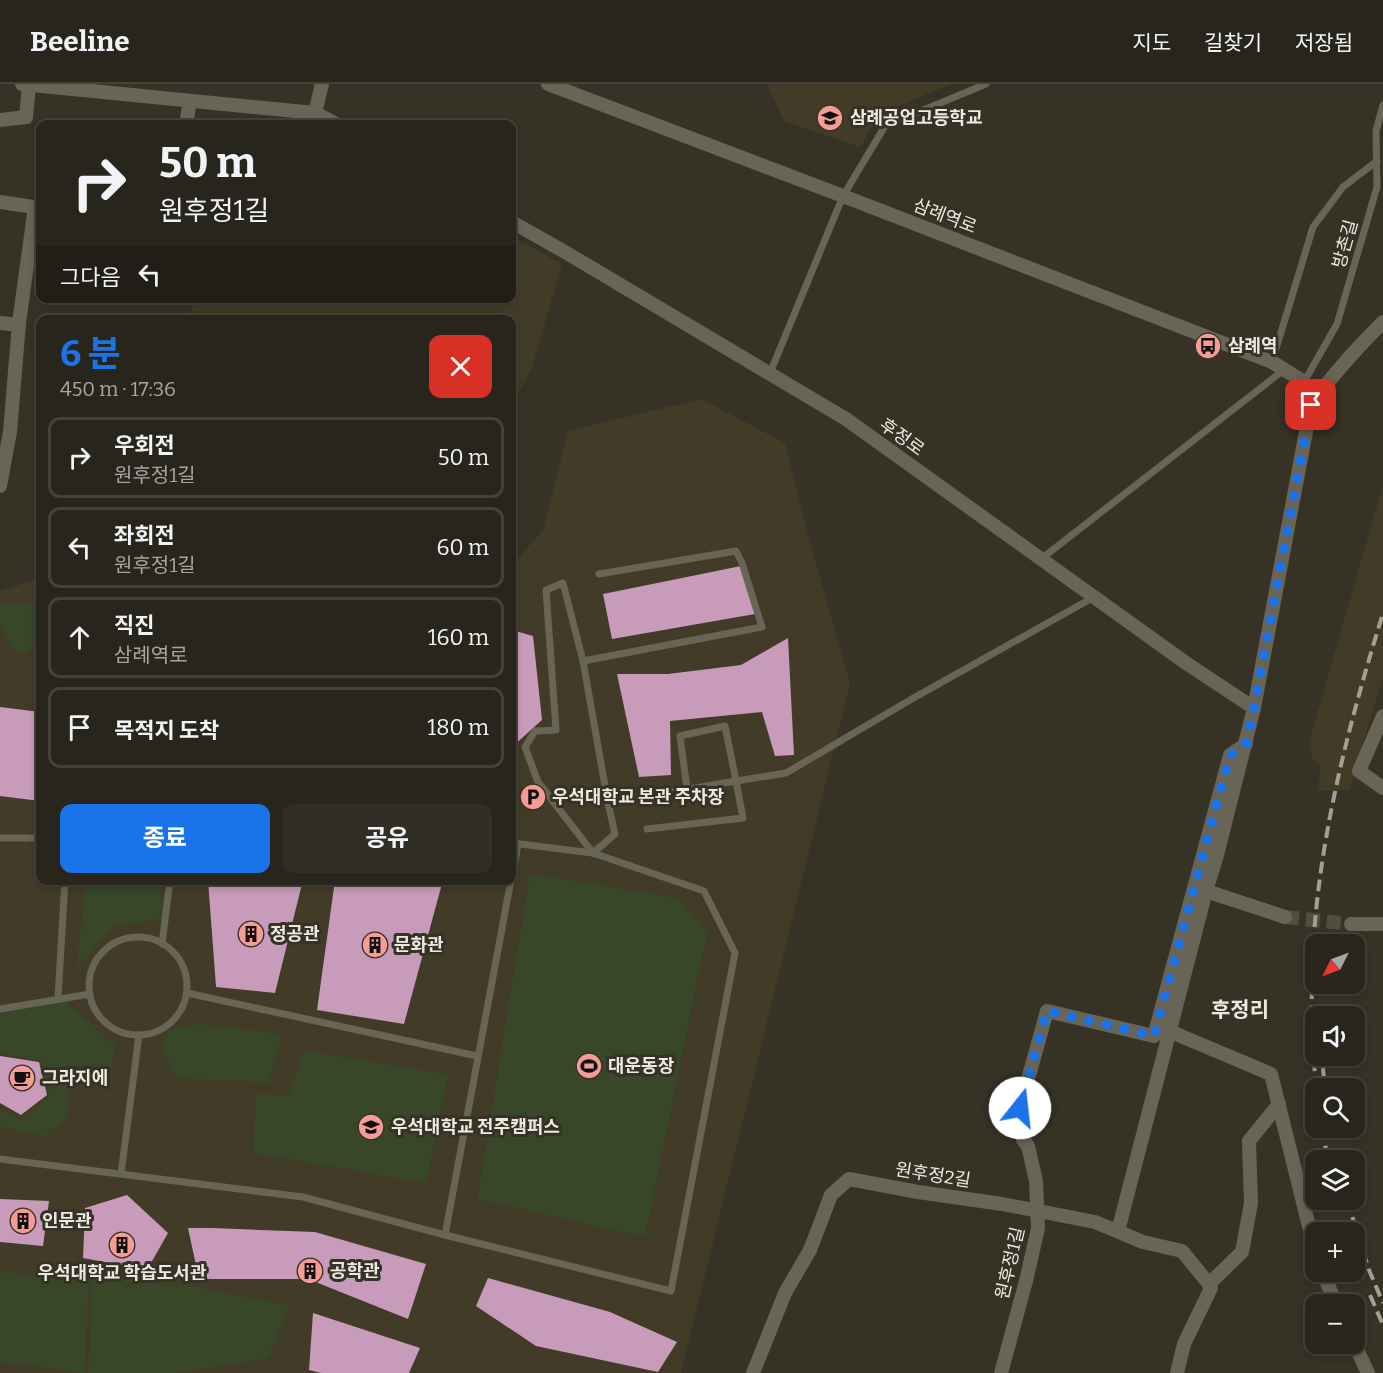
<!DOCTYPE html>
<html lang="ko">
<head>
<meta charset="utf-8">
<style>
	:root { --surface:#28261c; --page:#302e25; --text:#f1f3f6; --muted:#a5a5a3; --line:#44433b; --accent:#1a73e8 }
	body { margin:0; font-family:Bitter,"Noto Sans KR",serif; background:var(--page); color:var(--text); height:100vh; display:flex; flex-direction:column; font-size:22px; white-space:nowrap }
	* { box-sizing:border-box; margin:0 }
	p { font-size:20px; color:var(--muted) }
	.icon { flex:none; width:33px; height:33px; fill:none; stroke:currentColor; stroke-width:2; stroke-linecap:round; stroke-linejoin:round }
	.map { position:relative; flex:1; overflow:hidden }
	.panel { position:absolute; left:36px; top:231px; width:480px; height:570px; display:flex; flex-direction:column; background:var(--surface); border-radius:12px; box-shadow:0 3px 9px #0003,0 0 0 2px var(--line) }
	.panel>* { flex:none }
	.banner { position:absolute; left:36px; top:36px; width:480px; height:183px; border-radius:12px; box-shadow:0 3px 9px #0003,0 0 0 2px var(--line); background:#28261c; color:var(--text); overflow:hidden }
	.needle { width:39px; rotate:228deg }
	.fabs { position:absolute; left:1305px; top:850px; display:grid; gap:12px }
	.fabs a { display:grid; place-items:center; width:60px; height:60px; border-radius:12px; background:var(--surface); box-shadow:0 3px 9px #0003,0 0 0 2px var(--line); font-size:30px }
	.pin { position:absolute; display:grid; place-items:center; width:51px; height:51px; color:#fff; margin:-26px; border-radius:12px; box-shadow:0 3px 9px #0006 }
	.me { position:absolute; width:66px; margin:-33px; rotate:16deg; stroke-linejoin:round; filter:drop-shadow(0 0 4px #0008) }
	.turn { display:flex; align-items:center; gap:21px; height:126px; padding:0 24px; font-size:27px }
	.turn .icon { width:78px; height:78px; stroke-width:2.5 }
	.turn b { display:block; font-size:42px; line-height:51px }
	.then { display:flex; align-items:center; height:57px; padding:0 24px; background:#0003; gap:12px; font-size:22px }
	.round { display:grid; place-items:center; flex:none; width:63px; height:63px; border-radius:12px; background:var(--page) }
	.overview { display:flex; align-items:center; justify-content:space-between; height:102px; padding:0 24px }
	h1 { font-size:36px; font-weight:700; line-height:45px; color:var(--accent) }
	.action { display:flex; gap:12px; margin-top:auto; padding:12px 24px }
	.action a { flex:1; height:69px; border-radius:12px; background:var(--accent); color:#fff; font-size:24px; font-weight:700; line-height:69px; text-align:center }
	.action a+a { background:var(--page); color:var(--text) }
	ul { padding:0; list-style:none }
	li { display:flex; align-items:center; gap:18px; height:81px; margin:0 12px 9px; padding:0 12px; border:3px solid var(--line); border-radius:12px }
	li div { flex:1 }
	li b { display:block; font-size:22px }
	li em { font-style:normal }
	header { display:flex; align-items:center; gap:36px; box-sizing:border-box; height:84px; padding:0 30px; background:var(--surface); border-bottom:2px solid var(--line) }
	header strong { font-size:28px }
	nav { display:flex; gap:33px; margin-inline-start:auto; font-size:21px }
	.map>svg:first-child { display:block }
</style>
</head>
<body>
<header>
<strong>Beeline</strong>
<nav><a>지도</a><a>길찾기</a><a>저장됨</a></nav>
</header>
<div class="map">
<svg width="1383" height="1289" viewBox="0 0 1383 1289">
	<rect width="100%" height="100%" fill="#363225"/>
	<g fill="#423b28">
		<path d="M767,0H951L880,30L860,63L784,37Z"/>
		<path d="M512,152L562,180L532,284L512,321V236L188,235L196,215L512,214Z"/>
		<path d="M701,315L785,359L808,451L850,600L681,1289H0V507L40,494V796H512V481L543,446L568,347Z"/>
		<path d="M1383,401V593L1363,658L1350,706L1318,707L1321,682L1312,674L1310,655Z"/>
	</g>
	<g fill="#374728">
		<path d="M0,519H40V565L14,568L0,541Z"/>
		<path d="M530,790L679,814L707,849L645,1153L477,1115Z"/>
		<path d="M86,797H157L165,834L113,842L76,885Z"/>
		<path d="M64,916L116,962L111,987L106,992L85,982L72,981L67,1034L43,1052L0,1043V1025L19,1036L49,1012L41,977L0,970V928Z"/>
		<path d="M203,940L282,950L269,999L176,994L162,964L168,946Z"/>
		<path d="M304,966L448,991L426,1099L254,1069L255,1009L288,1012Z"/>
		<path d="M0,1188L89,1196L85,1289L0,1278Z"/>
		<path d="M93,1188L178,1199L290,1222L268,1274L177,1289H88Z"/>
	</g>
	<g fill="#c79bb9">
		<path d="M741,482L755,530L612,555L603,510Z"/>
		<path d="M512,546L533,552L542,636L512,663Z"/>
		<path d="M788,554L794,671L775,672L762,628L670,637L671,691L639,693L617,590H668L741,581Z"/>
		<path d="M0,623L40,628V717L0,712Z"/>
		<path d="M208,796H303L275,909L216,903Z"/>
		<path d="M335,796H443L404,940L317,926Z"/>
		<path d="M0,972L39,978L47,1011L21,1031L0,1019Z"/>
		<path d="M127,1111L168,1149L147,1186L83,1174L85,1124Z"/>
		<path d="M0,1115L49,1117L43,1162L0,1158Z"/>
		<path d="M188,1144H212L315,1148L426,1180L408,1235L308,1195H199Z"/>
		<path d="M488,1194L610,1228L677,1258L658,1288L536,1262L476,1222Z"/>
		<path d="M313,1229L420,1264L409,1289H321L309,1286Z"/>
	</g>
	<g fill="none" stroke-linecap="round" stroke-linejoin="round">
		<path stroke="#514d41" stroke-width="14" stroke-dasharray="14 7" stroke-linecap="butt" d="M1285,833L1351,840"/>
		<g stroke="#686456" stroke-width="7">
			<path d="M1272,278L1313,143L1343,103L1377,77"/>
			<path d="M770,289L843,112L885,42L986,0"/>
			<path d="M1304,298L1337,240L1377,103L1376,47L1383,21"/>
			<path d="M1041,475L1285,285"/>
			<path d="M599,490L736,467L742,479L762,543L583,577L608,719"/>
			<path d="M583,577L563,499L546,506L556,646L535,647L525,663L538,698L593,769L615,750L608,719L736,697L743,734L647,745"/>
			<path d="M687,705L680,652L725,642L736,697L786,689L910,616L1094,513"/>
			<path d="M0,754H40"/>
			<path d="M512,794L518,760L512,795"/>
			<circle cx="138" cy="902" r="49"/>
			<path d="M162,860L170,796"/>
			<path d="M187,909L477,972"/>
			<path d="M58,914L65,796"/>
			<path d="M0,925L90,910"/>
			<path d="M0,1075L303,1113L445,1151L671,1207L735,869L704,807L593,769L512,759"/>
			<path d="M121,1090L139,951"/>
			<path d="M445,1151L511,796"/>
		</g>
		<g stroke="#686456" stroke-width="14">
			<path d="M22,0L315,29L336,40"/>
			<path d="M548,0L843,112L1272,278L1304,298L1311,321L1254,624L1216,775L1206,807L1285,833"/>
			<path d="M315,29L322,0"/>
			<path d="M0,36L26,33L29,1"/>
			<path d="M186,40L190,17"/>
			<path d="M0,118L40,124"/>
			<path d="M512,138L565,168L846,335L1186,579L1254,624"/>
			<path d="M0,239L19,241"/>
			<path d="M1311,321C1332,291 1357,264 1383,238"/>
			<path d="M0,402L10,348L19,239L35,123"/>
			<path d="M1383,632L1359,687L1383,704"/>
			<path d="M1351,840H1383"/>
			<path d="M1162,950L1169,947L1271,990L1316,1170"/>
			<path d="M1118,1147L1206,807"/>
			<path d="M1322,1188L1337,1221"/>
			<path d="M1354,1259L1368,1289"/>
			<path d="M753,1289L785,1209L810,1166L831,1111L849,1095L918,1108L1002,1120L1095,1138L1143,1158L1182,1167L1209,1200"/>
			<path d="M1001,1289L1026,1197L1038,1144L1036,1097L1028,1062L1023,1056L1020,1024L1047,927L1154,952L1230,671L1246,660"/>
			<path d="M1177,1289L1184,1260L1211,1204L1209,1200L1242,1168L1251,1119L1249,1057L1279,1020"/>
		</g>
		<g stroke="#a39f95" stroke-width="4" stroke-dasharray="12 6" stroke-linecap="butt">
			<path d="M1323,984L1325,1005"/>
			<path d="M1316,1005C1313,967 1311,929 1312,891C1315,767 1347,646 1383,529"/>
			<path d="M1322,1044L1328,1077"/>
			<path d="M1347,1116L1369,1186L1383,1219"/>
			<path d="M1370,1211L1383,1241"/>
		</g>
	</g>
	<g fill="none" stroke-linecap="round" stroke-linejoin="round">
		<path stroke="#1a73e8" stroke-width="10" stroke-dasharray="0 18" d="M1020,1024L1047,927L1154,952L1230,671L1246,660L1254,624L1311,321"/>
	</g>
	<defs>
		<g id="school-disc" transform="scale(1.35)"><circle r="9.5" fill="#f59c94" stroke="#363225"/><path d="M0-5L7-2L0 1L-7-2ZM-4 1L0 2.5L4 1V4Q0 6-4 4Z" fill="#111"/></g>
		<g id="bus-disc" transform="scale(1.35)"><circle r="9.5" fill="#f59c94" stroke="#363225"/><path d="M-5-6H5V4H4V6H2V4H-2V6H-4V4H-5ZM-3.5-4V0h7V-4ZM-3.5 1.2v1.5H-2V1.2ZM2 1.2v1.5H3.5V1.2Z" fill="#111"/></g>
		<g id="parking-disc" transform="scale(1.35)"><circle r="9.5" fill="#f59c94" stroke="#363225"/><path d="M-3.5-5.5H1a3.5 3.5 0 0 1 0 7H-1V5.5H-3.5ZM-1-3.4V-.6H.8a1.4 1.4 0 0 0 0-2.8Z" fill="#111"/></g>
		<g id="building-disc" transform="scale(1.35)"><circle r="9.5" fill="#f59c94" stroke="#363225"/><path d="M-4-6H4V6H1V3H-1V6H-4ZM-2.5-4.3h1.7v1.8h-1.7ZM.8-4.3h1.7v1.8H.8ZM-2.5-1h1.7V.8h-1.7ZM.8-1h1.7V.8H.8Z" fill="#111"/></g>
		<g id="stadium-disc" transform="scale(1.35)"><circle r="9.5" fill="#f59c94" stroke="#363225"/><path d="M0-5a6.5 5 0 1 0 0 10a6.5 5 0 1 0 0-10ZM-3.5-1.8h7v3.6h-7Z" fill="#111"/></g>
		<g id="cafe-disc" transform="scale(1.35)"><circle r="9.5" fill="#f59c94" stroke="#363225"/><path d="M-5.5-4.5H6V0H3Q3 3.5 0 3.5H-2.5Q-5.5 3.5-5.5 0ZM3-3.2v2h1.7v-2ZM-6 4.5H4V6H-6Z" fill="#111"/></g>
		<g id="university-disc" transform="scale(1.35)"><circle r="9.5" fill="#f59c94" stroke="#363225"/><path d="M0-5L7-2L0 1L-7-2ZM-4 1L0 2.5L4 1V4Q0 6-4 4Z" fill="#111"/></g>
	</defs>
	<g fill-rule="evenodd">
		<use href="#school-disc" x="830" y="34"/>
		<use href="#bus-disc" x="1208" y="262"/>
		<use href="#parking-disc" x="533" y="713"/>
		<use href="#building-disc" x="251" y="850"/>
		<use href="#building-disc" x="375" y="861"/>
		<use href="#stadium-disc" x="589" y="982"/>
		<use href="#cafe-disc" x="22" y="994"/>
		<use href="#university-disc" x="371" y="1043"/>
		<use href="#building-disc" x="23" y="1137"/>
		<use href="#building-disc" x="122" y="1161"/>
		<use href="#building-disc" x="310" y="1187"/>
	</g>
	<g text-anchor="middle" stroke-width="6" stroke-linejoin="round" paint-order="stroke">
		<g font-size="18" font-weight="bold" fill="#ece9e1" stroke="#363225" text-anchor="start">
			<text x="850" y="40">삼례공업고등학교</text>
			<text x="1228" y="268">삼례역</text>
			<text x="552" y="719">우석대학교 본관 주차장</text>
			<text x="270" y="856">정공관</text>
			<text x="394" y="867">문화관</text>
			<text x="608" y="988">대운동장</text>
			<text x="42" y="1000">그라지에</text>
			<text x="391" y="1049">우석대학교 전주캠퍼스</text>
			<text x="42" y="1143">인문관</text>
			<text x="330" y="1193">공학관</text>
			<text x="122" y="1195" text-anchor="middle">우석대학교 학습도서관</text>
		</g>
		<g font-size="18" fill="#ece9e1" stroke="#363225">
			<text transform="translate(945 132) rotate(21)" y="6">삼례역로</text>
			<text transform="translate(1345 160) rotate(-74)" y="6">방촌길</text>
			<text transform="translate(902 353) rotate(36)" y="6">후정로</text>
			<text transform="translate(933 1091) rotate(9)" y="6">원후정2길</text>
			<text transform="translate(1010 1179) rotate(-77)" y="6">원후정1길</text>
		</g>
		<g font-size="21" font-weight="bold" fill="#ece9e1" stroke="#363225">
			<text x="1240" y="933">후정리</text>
		</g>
	</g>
</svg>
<div class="fabs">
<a><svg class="needle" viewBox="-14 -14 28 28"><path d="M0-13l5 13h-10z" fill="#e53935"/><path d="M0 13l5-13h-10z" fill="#a5a5a3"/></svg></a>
<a><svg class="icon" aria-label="sound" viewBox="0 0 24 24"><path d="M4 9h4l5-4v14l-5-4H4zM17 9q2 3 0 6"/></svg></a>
<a><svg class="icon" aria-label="search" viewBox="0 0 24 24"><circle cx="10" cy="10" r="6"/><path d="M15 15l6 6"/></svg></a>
<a><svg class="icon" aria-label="layers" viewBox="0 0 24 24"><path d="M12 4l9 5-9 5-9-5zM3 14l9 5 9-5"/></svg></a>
<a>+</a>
<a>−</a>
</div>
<div class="pin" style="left:1311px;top:321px;background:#d93025"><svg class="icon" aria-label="arrive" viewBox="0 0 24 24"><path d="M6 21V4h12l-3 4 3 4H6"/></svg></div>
<svg class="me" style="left:1020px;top:1024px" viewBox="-20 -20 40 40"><circle r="19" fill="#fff"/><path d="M0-13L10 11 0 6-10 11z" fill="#1a73e8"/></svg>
<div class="banner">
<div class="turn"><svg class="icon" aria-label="right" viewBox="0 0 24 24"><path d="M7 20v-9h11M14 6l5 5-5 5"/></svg><div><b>50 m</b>원후정1길</div></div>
<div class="then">그다음<svg class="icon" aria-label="left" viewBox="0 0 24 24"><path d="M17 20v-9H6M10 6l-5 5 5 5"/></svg></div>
</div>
<section class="panel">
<div class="overview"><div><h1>6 분</h1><p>450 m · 17:36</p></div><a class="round" style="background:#d93025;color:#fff"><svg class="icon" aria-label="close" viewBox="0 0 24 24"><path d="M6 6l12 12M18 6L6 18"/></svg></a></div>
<ul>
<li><svg class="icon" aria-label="right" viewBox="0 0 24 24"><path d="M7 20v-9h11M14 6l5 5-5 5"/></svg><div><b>우회전</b><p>원후정1길</p></div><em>50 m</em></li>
<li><svg class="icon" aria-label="left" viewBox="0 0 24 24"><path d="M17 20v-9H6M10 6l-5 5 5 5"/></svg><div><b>좌회전</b><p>원후정1길</p></div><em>60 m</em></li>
<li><svg class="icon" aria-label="ahead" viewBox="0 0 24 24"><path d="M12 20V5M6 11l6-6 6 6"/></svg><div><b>직진</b><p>삼례역로</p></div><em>160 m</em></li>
<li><svg class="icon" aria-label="arrive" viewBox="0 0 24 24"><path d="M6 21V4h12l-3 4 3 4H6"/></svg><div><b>목적지 도착</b></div><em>180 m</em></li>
</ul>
<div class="action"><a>종료</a><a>공유</a></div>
</section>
</div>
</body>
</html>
